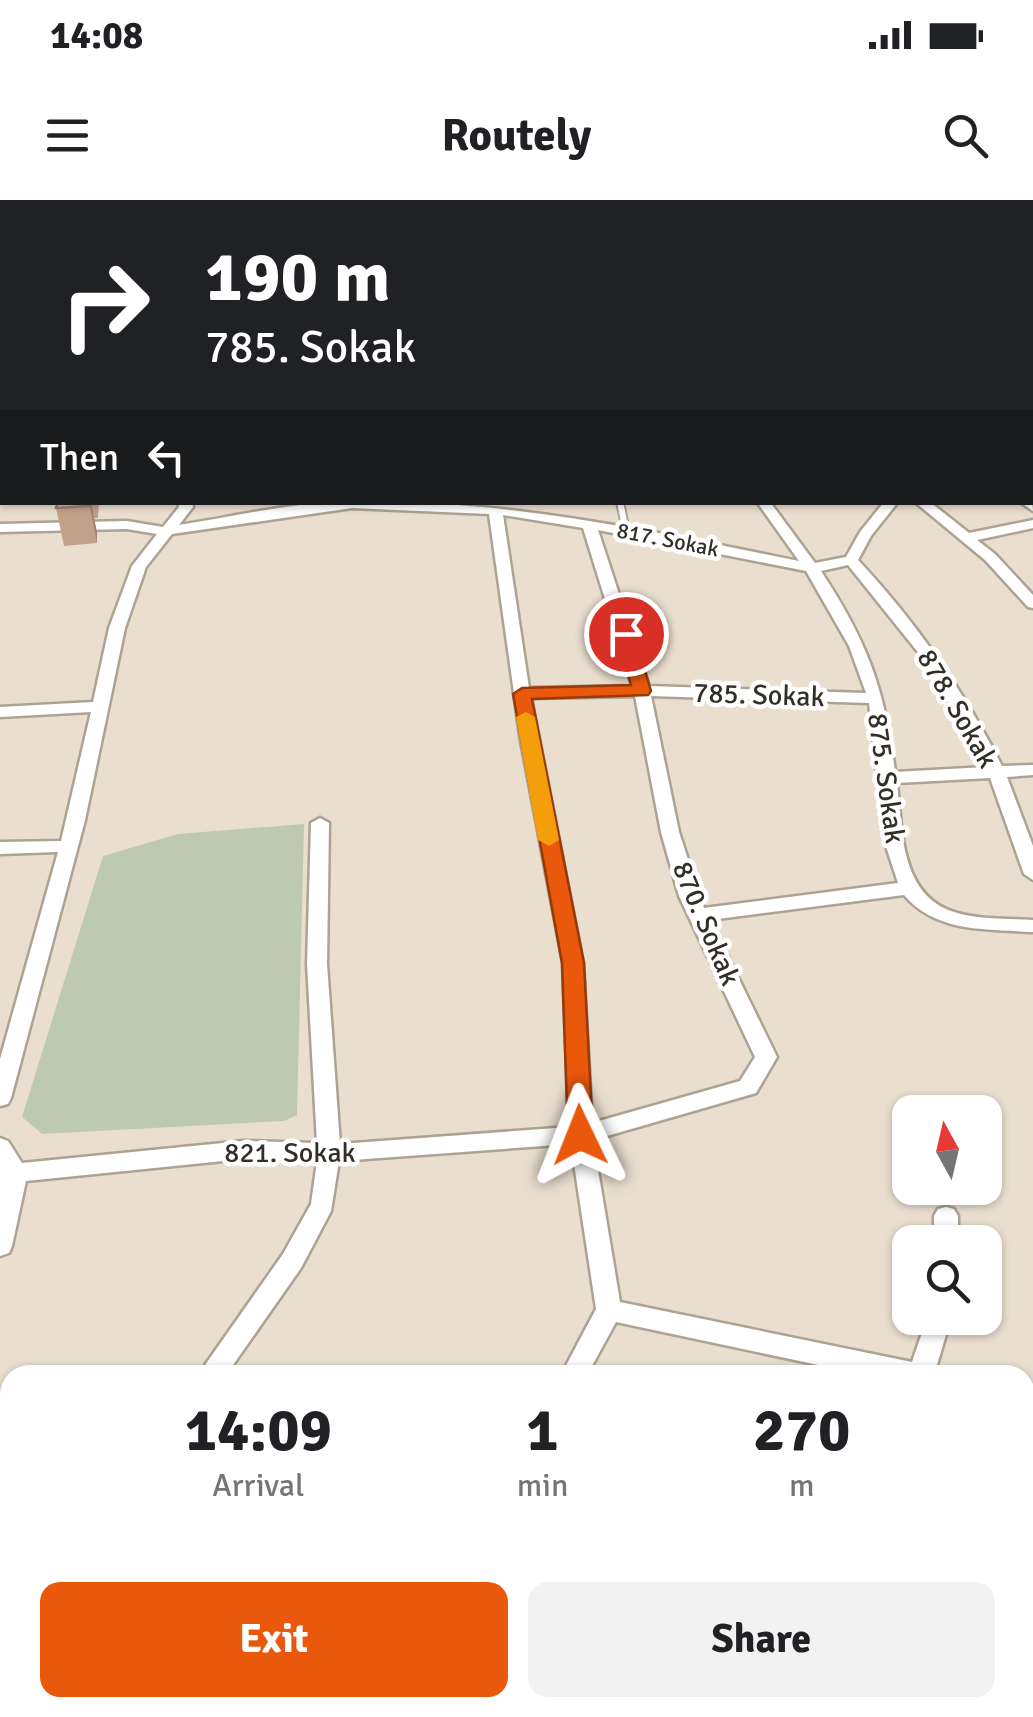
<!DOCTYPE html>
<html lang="en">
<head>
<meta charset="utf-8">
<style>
	:root { --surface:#fff; --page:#f2f2f2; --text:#202124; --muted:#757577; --accent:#ea580c }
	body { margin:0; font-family:Signika,sans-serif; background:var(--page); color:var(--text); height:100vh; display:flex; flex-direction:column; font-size:38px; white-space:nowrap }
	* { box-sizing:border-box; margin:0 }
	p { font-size:32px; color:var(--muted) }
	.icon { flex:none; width:55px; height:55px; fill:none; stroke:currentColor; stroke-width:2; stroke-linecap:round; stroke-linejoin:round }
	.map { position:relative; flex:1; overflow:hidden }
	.details { position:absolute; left:0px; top:1165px; width:1035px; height:352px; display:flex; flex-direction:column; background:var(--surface); border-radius:30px 30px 0 0; box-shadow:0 2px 8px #0004 }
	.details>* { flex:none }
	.guide { position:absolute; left:0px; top:0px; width:1035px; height:305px; box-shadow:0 2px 8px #0004; background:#202124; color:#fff; overflow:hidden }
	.needle { width:65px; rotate:352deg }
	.buttons { position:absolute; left:892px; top:895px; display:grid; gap:20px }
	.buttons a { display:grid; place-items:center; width:110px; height:110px; border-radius:20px; background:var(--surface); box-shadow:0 2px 8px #0004; font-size:50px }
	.pin { position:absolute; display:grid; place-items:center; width:85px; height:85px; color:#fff; margin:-42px; border:5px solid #fff; border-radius:50%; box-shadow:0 2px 10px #0007 }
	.me { position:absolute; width:110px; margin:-55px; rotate:358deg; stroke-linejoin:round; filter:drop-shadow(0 0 8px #0008) }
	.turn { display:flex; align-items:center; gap:35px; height:210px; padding:0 40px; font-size:45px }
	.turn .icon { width:130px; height:130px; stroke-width:2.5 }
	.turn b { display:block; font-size:70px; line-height:85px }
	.then { display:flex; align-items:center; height:95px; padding:0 40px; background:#0003; gap:20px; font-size:38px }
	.eta { display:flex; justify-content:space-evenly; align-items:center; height:170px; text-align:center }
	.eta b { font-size:60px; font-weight:700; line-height:70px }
	.primary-button { display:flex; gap:20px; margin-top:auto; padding:20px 40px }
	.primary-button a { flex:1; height:115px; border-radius:20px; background:var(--accent); color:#fff; font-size:40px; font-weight:700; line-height:115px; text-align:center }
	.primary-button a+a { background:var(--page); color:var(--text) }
	.status { display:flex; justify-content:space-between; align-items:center; height:70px; padding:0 50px; background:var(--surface); direction:ltr }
	.status svg { height:28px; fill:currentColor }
	header { display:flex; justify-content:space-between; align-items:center; height:130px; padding:0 40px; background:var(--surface); font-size:45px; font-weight:700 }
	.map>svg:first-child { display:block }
</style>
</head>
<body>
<div class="status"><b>14:08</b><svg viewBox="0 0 49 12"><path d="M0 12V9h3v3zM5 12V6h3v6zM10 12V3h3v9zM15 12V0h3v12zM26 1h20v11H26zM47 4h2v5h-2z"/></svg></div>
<header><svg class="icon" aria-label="menu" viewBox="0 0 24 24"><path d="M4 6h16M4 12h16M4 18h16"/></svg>Routely<svg class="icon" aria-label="search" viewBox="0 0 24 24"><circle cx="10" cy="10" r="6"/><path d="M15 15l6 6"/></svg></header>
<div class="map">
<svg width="1033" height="1517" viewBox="0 0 1033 1517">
	<rect width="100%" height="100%" fill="#eadfcf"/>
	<path fill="#becaaf" d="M304,624L297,915L284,921L42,934L22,917L103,656L178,634Z"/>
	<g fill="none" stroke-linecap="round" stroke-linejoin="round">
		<g stroke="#ada393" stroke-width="10">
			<path id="service" d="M620,302L626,331"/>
		</g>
		<g stroke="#ada393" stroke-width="5">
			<g id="minor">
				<path d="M1033,204V212L1032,213V205Z"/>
				<rect x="1032" y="236" width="1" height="8"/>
				<path d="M1032,300L1033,311L1020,302H1032Z"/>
				<path d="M178,302H192L193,307L179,325C231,317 285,304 338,302C495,297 646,330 799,361L757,302H770L815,363L846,357L860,332L884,302H898L871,336L858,360C916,422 964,491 1002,566L1033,565V575L1007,577L1033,646V680L1024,674L990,578L897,583C902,629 900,695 954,712C979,720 1007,718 1033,720V732C987,729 936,733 904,695L710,720L777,857L756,893L593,940L620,1102L912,1162L927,1118H951L934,1175H865L616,1122L587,1175H561L596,1109L571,944L339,961L331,1011L301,1068L226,1175H198L283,1054L311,1004L317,961L243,959L26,981L12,1046L9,1053L0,1056V938L8,941L22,963L243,941L317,943L307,764L311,623L320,618L329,623L327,764L340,944L569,927L563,763L520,536L489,314L352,308L172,334L146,367L125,428L85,620L11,898L8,904L0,906V859L58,652L0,654V642L61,641L91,512L0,517V507L93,502L109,428L132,366L157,334L127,329L0,332V324L127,321L163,327L179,307ZM503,315L583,328L632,486L529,488ZM598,330L806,371L849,446L866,493L649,486ZM848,365L925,461L986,567L895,572C885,489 867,441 821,371ZM635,496L661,632L679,696L755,857L740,881L592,923L583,763L531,498ZM651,496L869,503L885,643L898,683L704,708L679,632Z"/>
				<path d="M915,302H930L969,333L1033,320V328L977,340L995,354L1033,395V408L1028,407L985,360Z"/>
				<path d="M946,1007L954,1009L958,1016V1042H934V1016L938,1009Z"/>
				<path d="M1025,1186L1033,1187V1211L1025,1210Z"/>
				<path d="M10,1428V1467L0,1471V1432Z"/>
				<path d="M1025,1447L1033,1450V1484L1025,1481Z"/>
				<path d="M353,1508H388L385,1517H350Z"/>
				<path d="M674,1508H706L709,1517H677Z"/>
				<path d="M742,1508H774L771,1517H739Z"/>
			</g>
		</g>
		<g stroke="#ada393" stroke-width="5">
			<g id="tertiary">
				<rect x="1032" y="171" width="1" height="8"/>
				<rect x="1032" y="275" width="1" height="11"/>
			</g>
		</g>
		<g stroke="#ada393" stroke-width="4">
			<g id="secondary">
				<rect x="1032" y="154" width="1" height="10"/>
				<rect x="0" y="213" width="2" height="10"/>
			</g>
		</g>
		<g stroke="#af9859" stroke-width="6">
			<g id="trunk">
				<rect x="1032" y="141" width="1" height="10"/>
				<rect x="0" y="188" width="2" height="12"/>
			</g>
		</g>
		<use href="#service" stroke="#fff" stroke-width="6"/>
		<use href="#minor" fill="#fff" fill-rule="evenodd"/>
		<use href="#tertiary" fill="#fff" fill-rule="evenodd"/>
		<use href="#secondary" fill="#fbf1d5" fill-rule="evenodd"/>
		<use href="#trunk" fill="#f4da90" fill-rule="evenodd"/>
	</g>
	<path fill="#c2a18b" d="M58,302H99L98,318H94L97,333V343L64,346L56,308Z"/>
	<path fill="#9e8371" d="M89,302H91L97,333V343Z"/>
	<path fill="#e1bba2" stroke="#9e8371" stroke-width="2.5" d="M58,302H89V306L56,308Z"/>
	<path fill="#ea580c" stroke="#983908" stroke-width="2.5" d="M626,429L634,434L651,491L648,495L532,499L584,763L593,935L590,942H571L568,935L562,763L513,494L522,488L631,485L617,434Z"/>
	<path fill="#f59e0b" d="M526,512L535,517L559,640L549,646L538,640L516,517Z"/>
	<g text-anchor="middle" stroke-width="9" stroke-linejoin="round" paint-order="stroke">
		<g font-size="22" fill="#322e28" stroke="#fff">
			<text transform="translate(668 339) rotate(11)" y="8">817. Sokak</text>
		</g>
		<g font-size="28" fill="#322e28" stroke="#fff">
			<text transform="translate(759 494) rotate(2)" y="10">785. Sokak</text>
			<text transform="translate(958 508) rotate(60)" y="10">878. Sokak</text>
			<text transform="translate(887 578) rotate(82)" y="10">875. Sokak</text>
			<text transform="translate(707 723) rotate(67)" y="10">870. Sokak</text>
			<text x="290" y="962">821. Sokak</text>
		</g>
	</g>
</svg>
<div class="buttons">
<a><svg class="needle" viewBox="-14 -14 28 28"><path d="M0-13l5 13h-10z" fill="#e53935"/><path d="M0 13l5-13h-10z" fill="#757577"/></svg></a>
<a><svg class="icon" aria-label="search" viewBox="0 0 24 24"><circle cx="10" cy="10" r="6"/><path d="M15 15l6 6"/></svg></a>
</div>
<div class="pin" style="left:626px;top:434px;background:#d93025"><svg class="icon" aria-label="arrive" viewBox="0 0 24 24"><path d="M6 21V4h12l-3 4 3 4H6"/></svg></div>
<svg class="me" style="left:580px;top:935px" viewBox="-20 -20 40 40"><path d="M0-17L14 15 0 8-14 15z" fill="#ea580c" stroke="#fff" stroke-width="4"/></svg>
<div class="guide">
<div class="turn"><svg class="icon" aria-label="right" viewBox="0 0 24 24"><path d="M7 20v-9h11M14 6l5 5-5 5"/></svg><div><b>190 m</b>785. Sokak</div></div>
<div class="then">Then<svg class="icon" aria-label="left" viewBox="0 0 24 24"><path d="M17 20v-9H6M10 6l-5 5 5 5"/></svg></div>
</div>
<section class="details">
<div class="eta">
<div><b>14:09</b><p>Arrival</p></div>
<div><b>1</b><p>min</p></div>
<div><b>270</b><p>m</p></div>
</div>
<div class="primary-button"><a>Exit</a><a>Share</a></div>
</section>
</div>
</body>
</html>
